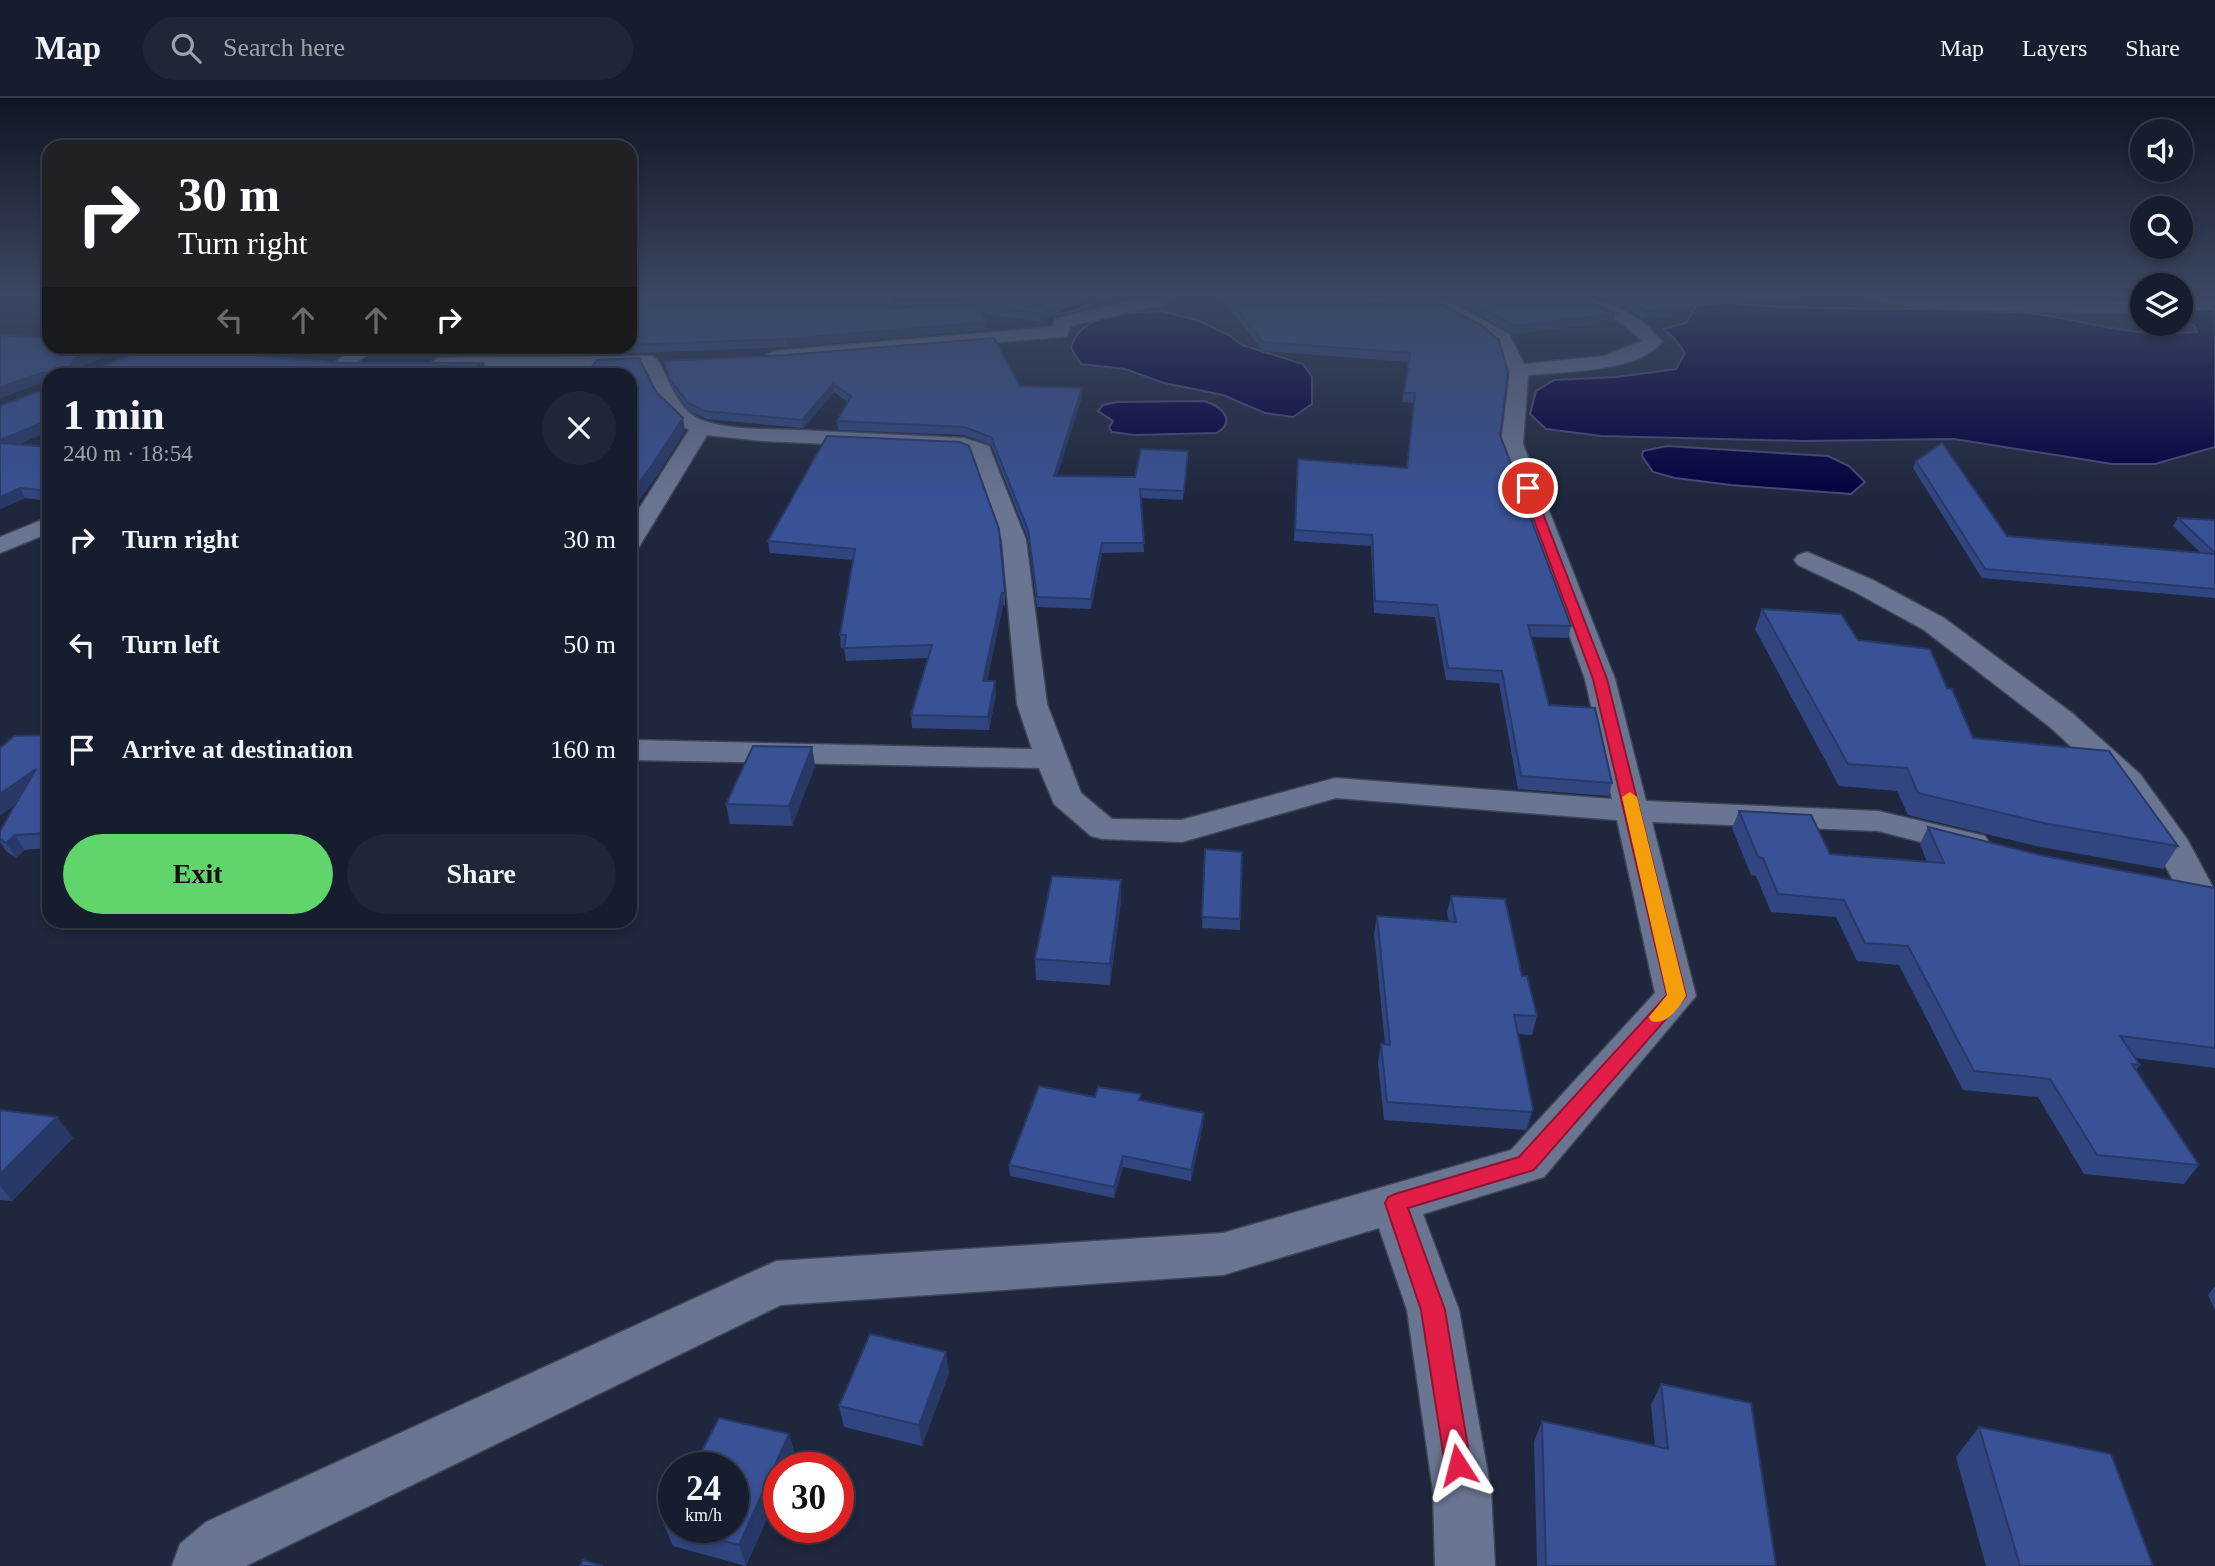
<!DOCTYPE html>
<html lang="en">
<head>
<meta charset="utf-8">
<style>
	:root { --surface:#161d2e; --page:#1f2636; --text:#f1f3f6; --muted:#9ea2aa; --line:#353b4a; --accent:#5fd56b }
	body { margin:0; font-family:Georgia,serif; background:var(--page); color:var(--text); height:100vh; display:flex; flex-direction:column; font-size:26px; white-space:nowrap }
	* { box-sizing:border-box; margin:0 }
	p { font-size:23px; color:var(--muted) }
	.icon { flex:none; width:38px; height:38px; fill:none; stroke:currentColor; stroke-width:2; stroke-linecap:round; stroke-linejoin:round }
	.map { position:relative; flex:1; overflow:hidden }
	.drawer { position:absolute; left:42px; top:270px; width:595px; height:560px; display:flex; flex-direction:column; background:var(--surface); border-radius:21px; box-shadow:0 4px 10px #0003,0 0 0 2px var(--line) }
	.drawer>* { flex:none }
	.guide { position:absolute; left:42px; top:42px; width:595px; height:214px; border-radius:21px; box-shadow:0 4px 10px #0003,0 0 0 2px var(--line); background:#202124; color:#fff; overflow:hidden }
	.buttons { position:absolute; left:2130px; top:21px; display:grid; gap:14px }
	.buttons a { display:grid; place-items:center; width:63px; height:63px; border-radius:50%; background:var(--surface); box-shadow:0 4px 10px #0003,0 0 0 2px var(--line); font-size:35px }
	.speed { position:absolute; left:658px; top:1354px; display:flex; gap:14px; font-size:35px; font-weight:700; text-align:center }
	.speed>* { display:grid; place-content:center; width:91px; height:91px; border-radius:50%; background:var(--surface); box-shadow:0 4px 10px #0003,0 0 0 2px var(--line); line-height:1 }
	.speed small { font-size:18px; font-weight:400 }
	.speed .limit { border:10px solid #d22; background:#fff; color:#111 }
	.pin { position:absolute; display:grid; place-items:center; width:60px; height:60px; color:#fff; margin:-30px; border:4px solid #fff; border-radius:50%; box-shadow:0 2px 7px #0007 }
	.me { position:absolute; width:77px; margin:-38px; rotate:351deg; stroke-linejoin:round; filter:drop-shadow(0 0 5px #0008) }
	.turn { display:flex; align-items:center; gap:24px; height:147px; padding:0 21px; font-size:32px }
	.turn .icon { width:91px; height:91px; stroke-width:2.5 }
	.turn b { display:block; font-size:49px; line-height:60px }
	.lanes { display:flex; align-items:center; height:66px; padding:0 21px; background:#0003; justify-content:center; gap:35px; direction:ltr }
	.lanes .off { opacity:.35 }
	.round { display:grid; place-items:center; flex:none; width:74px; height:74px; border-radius:37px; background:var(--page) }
	.headline { display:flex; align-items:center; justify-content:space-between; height:119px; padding:0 21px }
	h1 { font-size:42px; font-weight:700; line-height:52px }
	.cta { display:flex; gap:14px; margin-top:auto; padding:14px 21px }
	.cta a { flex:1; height:80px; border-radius:42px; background:var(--accent); color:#111; font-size:28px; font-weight:700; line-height:80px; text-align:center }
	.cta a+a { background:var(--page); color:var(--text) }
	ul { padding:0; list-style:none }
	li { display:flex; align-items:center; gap:21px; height:105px; padding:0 21px }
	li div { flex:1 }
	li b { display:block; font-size:26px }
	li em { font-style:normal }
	header { display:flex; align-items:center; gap:42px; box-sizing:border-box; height:98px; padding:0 35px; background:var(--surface); border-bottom:2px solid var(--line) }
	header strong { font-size:33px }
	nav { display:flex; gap:38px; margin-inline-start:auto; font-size:24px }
	.search { width:490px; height:63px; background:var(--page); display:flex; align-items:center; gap:18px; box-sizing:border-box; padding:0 24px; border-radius:38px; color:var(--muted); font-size:26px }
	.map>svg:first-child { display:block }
</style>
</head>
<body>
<header>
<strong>Map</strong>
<div class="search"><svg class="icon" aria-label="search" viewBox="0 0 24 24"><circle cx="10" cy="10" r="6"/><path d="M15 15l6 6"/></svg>Search here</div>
<nav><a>Map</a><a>Layers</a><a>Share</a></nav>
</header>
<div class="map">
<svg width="2215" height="1468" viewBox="0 0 2215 1468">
	<rect width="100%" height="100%" fill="#1e273d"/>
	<g fill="#02003f" stroke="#484878" stroke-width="2">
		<path d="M854,197H1106V198L1072,214L1055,216L968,205L884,206Z"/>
		<path d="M1720,204C1819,215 1919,207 2018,214C2062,217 2105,232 2149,235C2165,236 2181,235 2197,234L2194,228L2181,221V213L2215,208V349L2155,366H2112L1954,341L1804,343L1601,338L1546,331L1530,316L1536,293L1554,282L1616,279L1676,271L1685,255L1674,240L1663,231L1686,225L1698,205Z"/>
		<path d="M1162,213L1199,223L1229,237L1242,247L1303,266L1312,279V306L1293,319L1265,315L1223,297L1164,285L1125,271L1081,266L1071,250C1080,214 1132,214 1162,213Z"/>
		<path d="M1204,303C1221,308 1237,322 1217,335L1134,337L1112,334L1109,330L1113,323L1098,313L1103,307L1117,304Z"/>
		<path d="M1667,348L1828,358L1849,368L1865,384L1851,396L1731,387L1675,380L1653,374L1642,358L1643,353Z"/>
	</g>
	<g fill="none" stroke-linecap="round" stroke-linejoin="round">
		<g stroke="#3e4558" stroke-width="3">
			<g id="minor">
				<path d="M1156,197H1173L1165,206L1070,228L1067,238L1061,239L774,263L765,258L774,253L1052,229L1055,221Z"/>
				<path d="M1334,197H1354L1376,201L1424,197H1481L1473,202L1450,204L1509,236L1524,266L1605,258L1642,243C1616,216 1590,209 1554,200L1552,197C1594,197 1636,209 1662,244C1636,275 1565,273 1528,277L1523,346L1615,581L1646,703L1878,713L1985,738L1990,746L1985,754L1972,757L1878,733L1652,724L1696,898L1544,1079L1423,1116L1459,1212L1491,1393L1495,1468H1435L1433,1393L1407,1212L1379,1130L1223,1177L781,1207L246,1468H172L180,1446L206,1424L776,1163L1223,1135L1511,1052L1655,895L1617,722L1336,700L1182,744L1103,741L1091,738L1054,706L1039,670L630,662V642L1032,651L1017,606L1002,442L972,357L961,352L762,343L707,337L642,444L639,449L630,451V425L689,332C665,318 652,295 643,269L438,272L429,266L438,260L651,258C667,262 670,314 707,324C735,332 769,331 798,332C853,335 909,337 964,340L989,348L1026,442L1047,606L1081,695L1112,721L1181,722L1335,680L1612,701L1585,581L1501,346L1509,281V272L1496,243L1436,209L1434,205C1405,208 1356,221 1334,197Z"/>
				<path d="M1866,197L2142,204V214C2101,213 1886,218 1866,197Z"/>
				<path d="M2215,201V211L2180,212V202Z"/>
				<path d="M357,248H380L350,269H336L334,265Z"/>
				<path d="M49,419V435L0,455V439Z"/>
				<path d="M1807,454L1873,482L1944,520L2072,615L2140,676L2187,741L2215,793L2209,801L2196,805L2183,801L2151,741L2116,690L2050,629L1924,532L1855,494L1798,467L1794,462L1798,457Z"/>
			</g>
		</g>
		<use href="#minor" fill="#6a7691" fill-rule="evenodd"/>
	</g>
	<g fill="#314680">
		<path d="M630,197H894L891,211L962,206L961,204L970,197H1092L1040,224L981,215L986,224V232L787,249L584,257L343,256L253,248H630Z"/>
		<path d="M1219,197H1340L1343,199L1367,205L1500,337L1513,387L1524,409L1571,528L1568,540L1531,539L1549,607L1612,685L1609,698L1518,691L1499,585L1446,582L1435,519L1374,515L1371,448L1294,443L1297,371L1406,369L1414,305L1402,304L1408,264L1263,253Z"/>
		<path d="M1573,197H1803L1802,198L1673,211L1672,219L1643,221L1628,211L1599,200Z"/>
		<path d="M1461,198L1616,216L1614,224L1512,236L1460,206Z"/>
		<path d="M49,221L81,268L98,270L340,265H484L486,274L482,276H49V333L17,347L49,349V403L25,400L0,411V308L47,290V283L0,300V237L45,240L48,238V235L43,233L39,225Z"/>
		<path d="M664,263L1020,288L1082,290V298L1057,378L1135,379L1187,361L1183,402L1140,400L1144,454L1102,455L1091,511L1037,509L1028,441L991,347L964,337L838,332L837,323L848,304L834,294L803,330L707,321L690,313L671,289Z"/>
		<path d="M827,338L1005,495V508L1003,507L987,583L996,596L989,632L912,630L911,617L928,560L846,563L844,550H841L840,537L853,462L770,455L768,443Z"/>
		<path d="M1916,363L2007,438L2201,455L2173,428L2178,420L2215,422V500L1982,480L1913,370Z"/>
		<path d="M1762,511L1858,542L1947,590L1973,640L2178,748L2163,771L2036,748L1908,717L1897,693L1839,688L1755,531Z"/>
		<path d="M49,637V750L24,752L16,760L6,753L0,744V733L16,706L0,717Z"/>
		<path d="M812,649L815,668L792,728L730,726L726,706Z"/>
		<path d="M1739,713L1830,756L1927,764L1920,746L1928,729L2044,758L2215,790V970L2135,960L2140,967L2136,972L2199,1067L2184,1086L2084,1076L2038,999L1963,992L1899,867L1857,863L1836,819L1771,814L1756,778L1751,777L1732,730Z"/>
		<path d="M1205,751L1240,821V832L1202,830Z"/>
		<path d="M1451,798L1522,878L1537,918L1532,937L1518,936L1533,1011L1528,1029L1526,1032L1384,1022L1378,965L1381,946H1385L1374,836L1377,818L1449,824L1447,815Z"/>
		<path d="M1121,802L1110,887L1036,882L1035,861Z"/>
		<path d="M1095,999L1141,1003L1203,1026L1191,1083L1123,1069L1114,1100L1010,1078L1009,1067Z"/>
		<path d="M0,1012L73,1040L12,1103L0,1102Z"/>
		<path d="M2215,1188V1212L2208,1197Z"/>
		<path d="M949,1275L922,1348L844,1329L839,1308Z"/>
		<path d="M1661,1286L1776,1468H1537L1534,1344L1542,1323L1655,1349L1651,1307Z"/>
		<path d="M1979,1329L2153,1468H1986L1956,1359Z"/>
		<path d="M789,1336L795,1357L746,1468L673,1448L664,1427Z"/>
	</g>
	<g fill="#283968">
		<path d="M892,197H894L889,220L888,211Z"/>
		<path d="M1077,197H1092L1040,224L1039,216Z"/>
		<path d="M1376,197H1396L1376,198Z"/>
		<path d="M1739,197H1803L1802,198L1673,211L1672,219L1643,221L1645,213L1661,205Z"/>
		<path d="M1616,216L1614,224L1512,236L1514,228Z"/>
		<path d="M986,224V232L787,249L786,241Z"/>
		<path d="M105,248H131L78,270L70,268L74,261Z"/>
		<path d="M484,265L486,274L482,276H476L474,270Z"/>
		<path d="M439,268L442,276H423Z"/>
		<path d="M44,274L48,283L0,300V289Z"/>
		<path d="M833,286L834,294L803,330L802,322Z"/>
		<path d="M1082,290V298L1054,387V378Z"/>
		<path d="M683,320L685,333L657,378L630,415V397Z"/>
		<path d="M49,322V333L0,354V342Z"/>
		<path d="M20,390L25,400L0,411V399Z"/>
		<path d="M1102,445V455L1091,511V501Z"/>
		<path d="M1002,495L1003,507L984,596L983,583Z"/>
		<path d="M995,583L996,596L989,632L988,619Z"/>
		<path d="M812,649L815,668L792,728L789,708Z"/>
		<path d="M36,671L44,686L0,717V696Z"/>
		<path d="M15,737L24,752L16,760L6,745Z"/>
		<path d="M1121,782V802L1110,887V866Z"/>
		<path d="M1533,1011L1528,1029L1526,1032L1531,1014Z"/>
		<path d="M1204,1015L1203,1026L1191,1083V1072Z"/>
		<path d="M57,1019L73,1040L12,1103L0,1088V1076Z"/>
		<path d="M1123,1058V1069L1114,1100V1089Z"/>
		<path d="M946,1254L949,1275L922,1348L919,1327Z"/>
		<path d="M789,1336L795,1357L789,1370H779V1393L746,1468L739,1447Z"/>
	</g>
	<g fill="#395195" stroke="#283968" stroke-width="2">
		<path d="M630,197H892L888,211L971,206L961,204L970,197H1077L1039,216L976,206L986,224L786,241L630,247Z"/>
		<path d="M1226,197H1340L1343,199L1367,205L1433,202L1481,227L1499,242L1508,274L1500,337L1512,368L1513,387H1519L1524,409L1527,410L1571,528L1528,527L1549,607L1595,610L1612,685L1521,678L1502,573L1448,570L1437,507L1375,503L1372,437L1295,432L1298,361L1407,370L1415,295H1404L1410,255L1263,244Z"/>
		<path d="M1469,197H1563L1592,205L1616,216L1514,228L1461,198Z"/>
		<path d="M1614,197H1739L1661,205L1674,210L1645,213L1630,203Z"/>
		<path d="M49,221V248H105L74,261L70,268L98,270L153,248L340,265H484L474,270L439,268L423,276H49V322L0,342V308L47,290V276L44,274L0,289V237L45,240L48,238V228L39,225Z"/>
		<path d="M994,240L1020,288L1082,290L1054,378L1135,379L1141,351L1188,353L1184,393L1140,391L1144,445H1102L1091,501L1037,499L1028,432L991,339L964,329L837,323L851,298L833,286L802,322L705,313L688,305L670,281L664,263L786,257Z"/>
		<path d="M639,260L656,294L683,320L654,364L630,397V276H586L597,262Z"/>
		<path d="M827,338L960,344L969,348L999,431L1005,495H1002L983,583H995L988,619L911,617L932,547L844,550L846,537H840L855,451L768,443Z"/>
		<path d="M0,345L49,349V393L20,390L0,399Z"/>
		<path d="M1942,345L2007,438L2215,456V491L1985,471L1916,363Z"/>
		<path d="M2178,420L2215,422V455Z"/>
		<path d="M1762,511L1841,516L1858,542L1930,551L1947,590L1952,591L1973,640L2109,653L2178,748L2048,726L1918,695L1907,670L1848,666Z"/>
		<path d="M49,637V735L15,737L6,745L0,741V733L36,671L0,696V650L14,638Z"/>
		<path d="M753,648L812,649L789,708L726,706Z"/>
		<path d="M1739,713L1811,717L1830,756L1944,765L1928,729L2044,758L2215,790V950L2120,938L2140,967L2132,966L2199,1067L2097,1057L2050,981L1974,973L1908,848L1865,845L1844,802L1778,796L1763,760L1758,759Z"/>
		<path d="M1205,751L1242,754L1240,821L1202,819Z"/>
		<path d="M1052,778L1121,782L1110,866L1035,861Z"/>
		<path d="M1451,798L1505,801L1522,878H1527L1537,918L1514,917L1533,1011L1531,1014L1387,1004L1381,946L1390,947L1377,818L1456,824Z"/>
		<path d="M1039,988L1095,999L1098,989L1141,996L1139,1002L1204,1015L1191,1072L1123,1058L1114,1089L1009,1067Z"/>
		<path d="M0,1012L57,1019L0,1076Z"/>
		<path d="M870,1236L946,1254L919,1327L839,1308Z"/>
		<path d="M1661,1286L1751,1305L1776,1468H1546L1542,1323L1668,1351Z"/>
		<path d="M719,1320L789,1336L739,1447L664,1427L674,1408V1430H733V1370H693Z"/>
		<path d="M1979,1329L2111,1356L2153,1468H2020Z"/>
		<path d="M583,1462L603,1468H580Z"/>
	</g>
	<linearGradient id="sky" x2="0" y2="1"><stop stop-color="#101522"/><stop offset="0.49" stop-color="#3b4762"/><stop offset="1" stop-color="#3b4762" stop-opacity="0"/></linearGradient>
	<rect width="2215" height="402" fill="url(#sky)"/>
	<path fill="#e11d48" stroke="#92132f" stroke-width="2" d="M1528,386L1533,390L1607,581L1686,898L1534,1072L1408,1110L1445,1212L1471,1367L1467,1376L1458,1380L1449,1376L1445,1367L1421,1212L1385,1105L1388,1099L1395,1096L1519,1059L1667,897L1593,581L1522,390Z"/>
	<path fill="#f59e0b" d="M1630,694L1637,699L1686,898C1678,910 1667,928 1651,923L1649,919L1667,897L1622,699Z"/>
</svg>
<div class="buttons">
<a><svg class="icon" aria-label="sound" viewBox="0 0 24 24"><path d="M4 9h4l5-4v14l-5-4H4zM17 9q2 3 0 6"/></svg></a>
<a><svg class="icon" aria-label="search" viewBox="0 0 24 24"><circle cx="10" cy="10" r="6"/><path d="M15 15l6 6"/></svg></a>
<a><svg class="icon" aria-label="layers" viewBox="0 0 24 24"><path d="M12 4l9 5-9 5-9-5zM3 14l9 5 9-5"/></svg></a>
</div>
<div class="speed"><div>24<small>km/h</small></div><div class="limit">30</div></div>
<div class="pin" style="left:1528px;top:390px;background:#d93025"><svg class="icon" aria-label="arrive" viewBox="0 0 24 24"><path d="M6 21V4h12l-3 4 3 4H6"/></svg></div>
<svg class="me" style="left:1458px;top:1367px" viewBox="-20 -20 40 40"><path d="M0-17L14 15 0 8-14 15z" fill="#e11d48" stroke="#fff" stroke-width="4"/></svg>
<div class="guide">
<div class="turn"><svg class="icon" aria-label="right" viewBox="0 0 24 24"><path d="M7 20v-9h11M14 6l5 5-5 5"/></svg><div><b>30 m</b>Turn right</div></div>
<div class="lanes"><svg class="icon off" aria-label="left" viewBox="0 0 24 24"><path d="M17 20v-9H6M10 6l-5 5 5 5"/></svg><svg class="icon off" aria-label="ahead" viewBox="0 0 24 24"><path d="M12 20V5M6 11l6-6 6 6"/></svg><svg class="icon off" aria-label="ahead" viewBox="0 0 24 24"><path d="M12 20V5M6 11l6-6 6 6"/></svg><svg class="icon" aria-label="right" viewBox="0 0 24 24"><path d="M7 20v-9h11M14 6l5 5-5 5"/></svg></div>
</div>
<section class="drawer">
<div class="headline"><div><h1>1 min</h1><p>240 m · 18:54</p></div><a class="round"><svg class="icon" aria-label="close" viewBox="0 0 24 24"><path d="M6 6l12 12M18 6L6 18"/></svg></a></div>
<ul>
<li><svg class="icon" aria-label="right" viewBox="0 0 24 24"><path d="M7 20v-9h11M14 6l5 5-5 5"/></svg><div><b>Turn right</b></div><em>30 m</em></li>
<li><svg class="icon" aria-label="left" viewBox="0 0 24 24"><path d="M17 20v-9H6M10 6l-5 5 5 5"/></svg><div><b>Turn left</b></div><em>50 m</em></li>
<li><svg class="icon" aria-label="arrive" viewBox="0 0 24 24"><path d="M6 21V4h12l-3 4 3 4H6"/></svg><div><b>Arrive at destination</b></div><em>160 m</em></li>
</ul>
<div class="cta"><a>Exit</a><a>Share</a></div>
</section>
</div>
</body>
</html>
